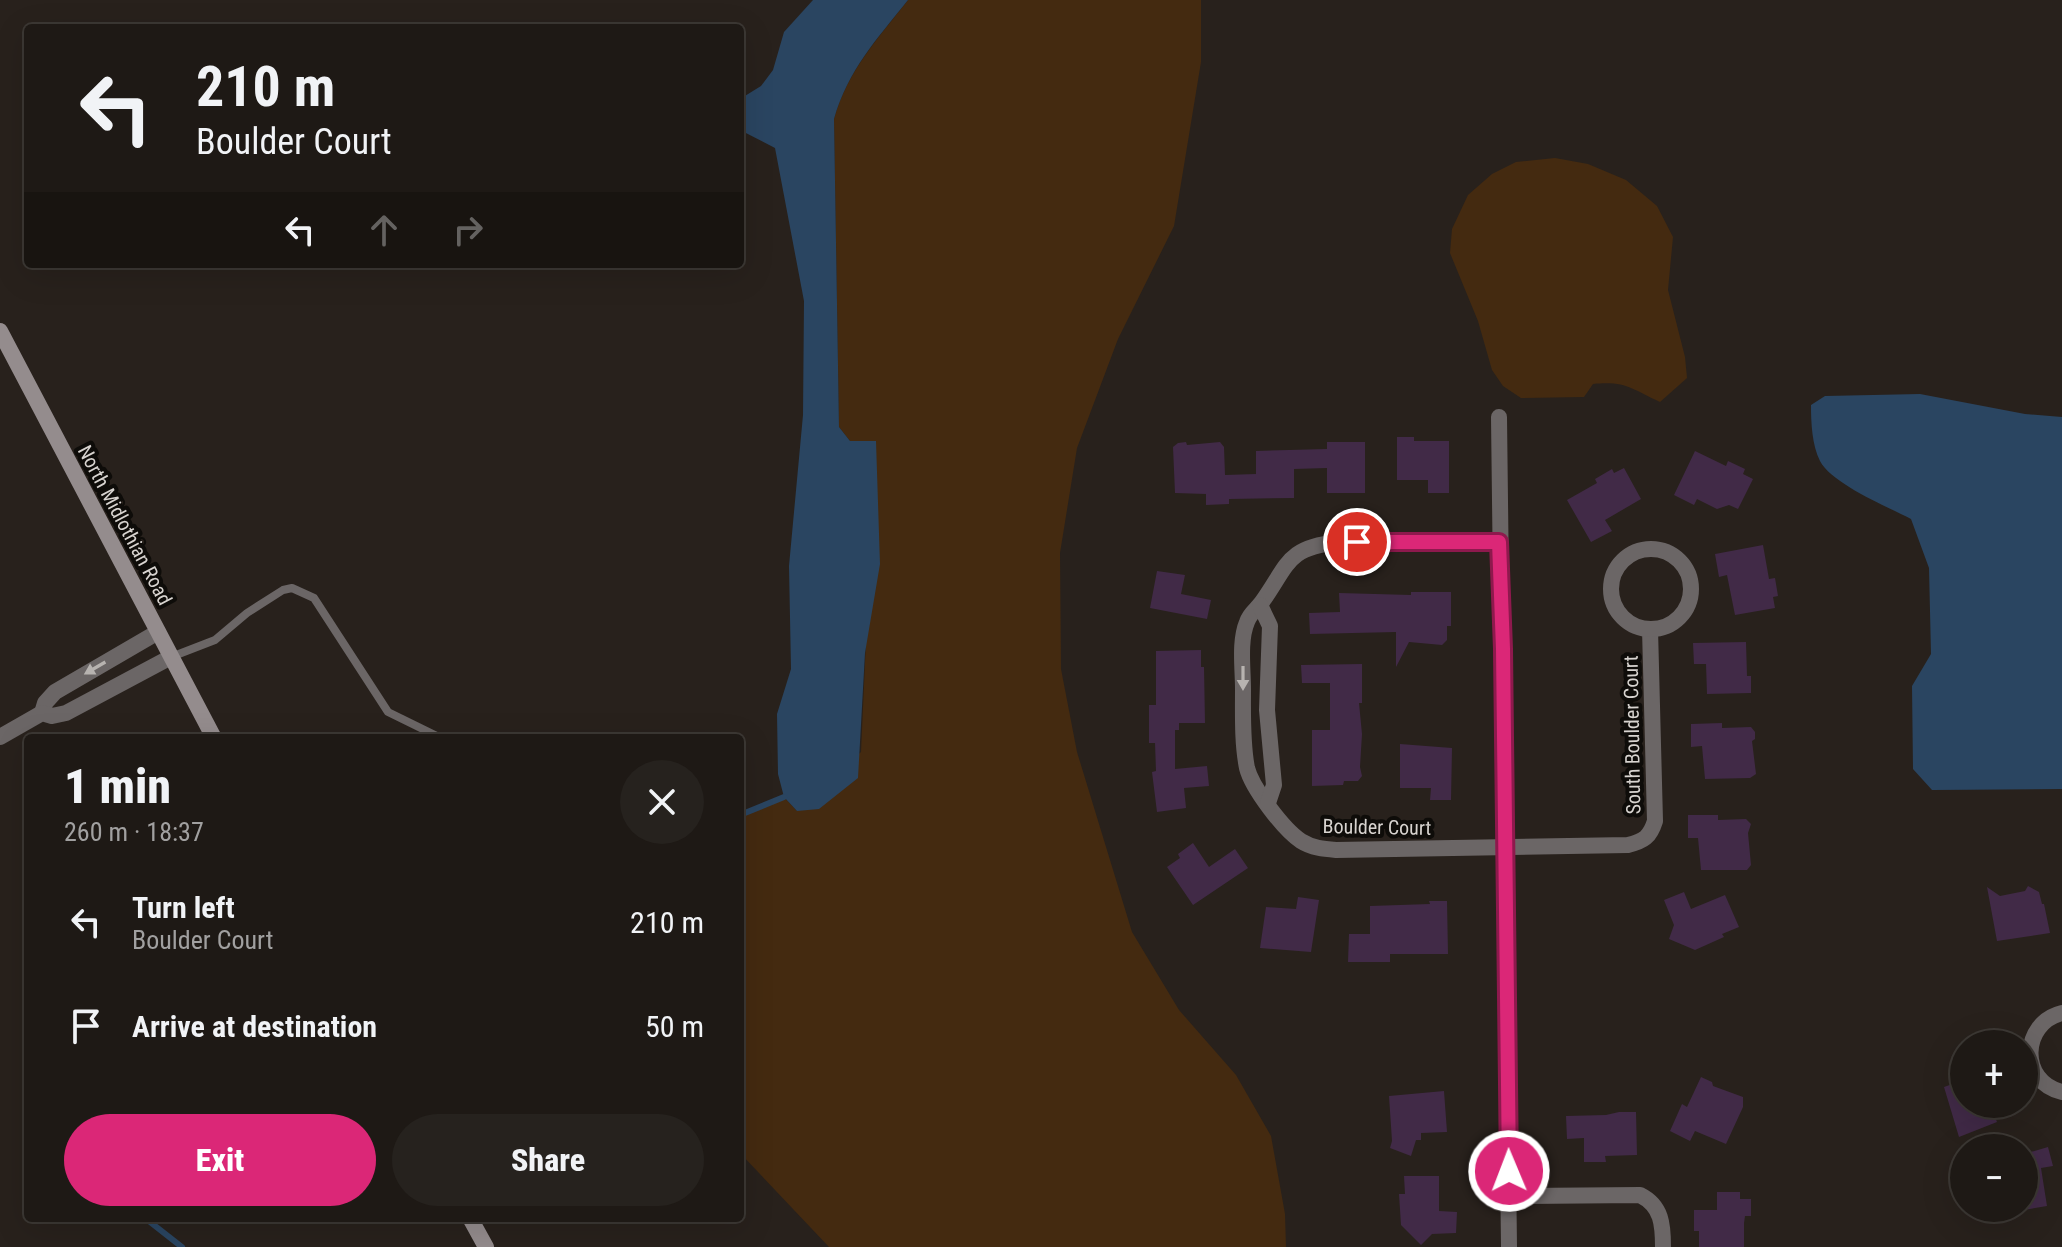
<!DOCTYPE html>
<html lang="en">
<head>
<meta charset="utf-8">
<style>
	:root { --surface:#1e1915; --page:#26221e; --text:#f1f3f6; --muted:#a1a0a0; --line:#3c3834; --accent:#db2777 }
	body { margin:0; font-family:"Roboto Condensed",sans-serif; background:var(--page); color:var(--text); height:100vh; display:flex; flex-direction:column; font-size:30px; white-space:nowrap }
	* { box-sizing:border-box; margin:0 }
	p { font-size:26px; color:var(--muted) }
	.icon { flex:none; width:44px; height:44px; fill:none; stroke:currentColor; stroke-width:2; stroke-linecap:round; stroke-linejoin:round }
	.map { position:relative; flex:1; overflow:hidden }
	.sheet { position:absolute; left:24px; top:734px; width:720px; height:488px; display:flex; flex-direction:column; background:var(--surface); border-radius:8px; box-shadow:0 8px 32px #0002,0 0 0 2px var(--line) }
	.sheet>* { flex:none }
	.guide { position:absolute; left:24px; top:24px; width:720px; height:244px; border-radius:8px; box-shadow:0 8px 32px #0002,0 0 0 2px var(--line); background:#1e1915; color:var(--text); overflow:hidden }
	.tools { position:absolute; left:1950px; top:1030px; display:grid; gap:16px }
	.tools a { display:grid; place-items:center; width:88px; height:88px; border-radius:50%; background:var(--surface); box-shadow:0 8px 32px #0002,0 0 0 2px var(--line); font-size:40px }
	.pin { position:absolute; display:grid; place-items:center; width:68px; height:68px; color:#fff; margin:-34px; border:4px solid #fff; border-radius:50%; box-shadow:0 2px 8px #0007 }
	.me { position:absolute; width:88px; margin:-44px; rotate:359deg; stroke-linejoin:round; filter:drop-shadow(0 0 6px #0008) }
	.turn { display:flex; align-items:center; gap:28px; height:168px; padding:0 40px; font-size:36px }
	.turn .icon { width:104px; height:104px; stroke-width:2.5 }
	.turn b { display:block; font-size:56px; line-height:68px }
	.lanes { display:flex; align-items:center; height:76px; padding:0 40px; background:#0003; justify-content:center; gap:40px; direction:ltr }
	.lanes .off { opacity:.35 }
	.round { display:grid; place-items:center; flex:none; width:84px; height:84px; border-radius:42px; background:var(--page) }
	.headline { display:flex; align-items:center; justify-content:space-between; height:136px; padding:0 40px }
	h1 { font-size:48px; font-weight:800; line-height:60px }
	.button { display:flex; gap:16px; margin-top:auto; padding:16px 40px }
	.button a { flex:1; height:92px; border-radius:48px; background:var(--accent); color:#fff; font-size:32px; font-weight:800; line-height:92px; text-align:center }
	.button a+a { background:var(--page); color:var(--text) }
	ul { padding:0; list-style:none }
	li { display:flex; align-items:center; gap:24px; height:104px; padding:0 40px }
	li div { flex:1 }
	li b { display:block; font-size:30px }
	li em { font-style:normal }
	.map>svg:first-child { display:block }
</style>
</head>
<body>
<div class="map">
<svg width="2062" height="1247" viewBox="0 0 2062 1247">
	<rect width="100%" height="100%" fill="#28211c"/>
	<g fill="#442a10">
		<path d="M908,0H1201V62L1174,226L1118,339L1077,448L1060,553L1061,669L1077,752L1132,932L1179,1010L1236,1075L1271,1136L1285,1214L1286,1247H829L740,1153V815L784,797L797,811L861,752L875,441H850L839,427L834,119C848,70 877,40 908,0Z"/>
		<path d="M1555,158L1588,164L1626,180L1657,206L1673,237L1668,290L1685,357L1687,378L1660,402C1631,389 1627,381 1593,384L1584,397L1521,398L1503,386L1492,370L1478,321L1450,253L1452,229L1468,195L1492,174L1516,162Z"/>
	</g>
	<g fill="#2a4561">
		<path d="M813,0H908C877,39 848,70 834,119L839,427L850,441H876L880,564L865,653L858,778L819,809L797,811L784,797L778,774L777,714L791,669L789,566L803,415L804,301L775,148L740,130V99L761,86L773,70L784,32Z"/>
		<path d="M1920,394L2025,414L2062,417V789L1932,790L1913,769L1912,686L1931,654L1929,568L1911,519C1888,507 1832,484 1820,461C1812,445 1811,423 1811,405L1825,396Z"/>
	</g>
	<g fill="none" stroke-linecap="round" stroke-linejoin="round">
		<g stroke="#2a4561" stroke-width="6">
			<path d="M740,815L784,797"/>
			<path d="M145,1218L182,1247"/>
		</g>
	</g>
	<g fill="#412a47">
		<path d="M1397,437H1414V441H1449V493H1428V480H1397Z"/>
		<path d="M1186,442L1187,445L1220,442L1224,447L1225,475L1256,474V451L1327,449V442H1365V493H1327V468L1294,469V498L1229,499V504L1206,505V494L1175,493L1173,447L1178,443Z"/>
		<path d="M1695,451L1726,466L1728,461L1745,469L1743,474L1753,479L1738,509L1729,505L1717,509L1697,499L1694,505L1674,495Z"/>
		<path d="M1624,468L1641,499L1605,520L1612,531L1591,542L1567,500L1597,483L1595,479L1612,469L1614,473Z"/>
		<path d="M1763,545L1769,579L1775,578L1778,596L1773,597L1775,608L1735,615L1727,575L1719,577L1715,554Z"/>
		<path d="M1157,571L1185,575L1181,594L1211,600L1207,619L1150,608Z"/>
		<path d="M1411,592H1451V626H1447V640L1442,645L1409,642L1396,667V632L1310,634L1309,613L1340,612L1339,593L1411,595Z"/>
		<path d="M1746,642L1747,676H1751V693L1707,694L1706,664H1694L1693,643Z"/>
		<path d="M1201,650V667H1204L1205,723H1179V730H1175V769L1207,766L1209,786L1184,788L1186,808L1157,812L1152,772L1156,771L1155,743H1149V705H1156V651Z"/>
		<path d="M1362,664V703H1359L1362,734L1360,767L1362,776L1358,781H1344L1343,785L1312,786V730H1330V683H1302L1301,665Z"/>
		<path d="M1722,723V728L1751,727L1755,732V739L1752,741L1756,774L1750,778L1705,779L1702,746L1691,747V724Z"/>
		<path d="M1400,744L1452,748L1451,800H1430L1431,788H1400Z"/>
		<path d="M1688,815H1718V820L1746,819L1751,824L1748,833L1751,865L1747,870H1701L1698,838H1688Z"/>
		<path d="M1193,843L1209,867L1235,849L1248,868L1193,905L1167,867L1180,858L1178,854Z"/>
		<path d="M2028,886L2039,892L2042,904H2044L2050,933L1997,941L1987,887L2000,896L2025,891Z"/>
		<path d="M1684,892L1691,909L1725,895L1739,927L1722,934L1724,937L1695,950L1669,939L1674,925L1664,900Z"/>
		<path d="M1298,897L1319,900L1311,952L1260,948L1266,907L1296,909Z"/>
		<path d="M1429,901H1447L1448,954H1390V962H1348L1349,934H1370V906L1430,904Z"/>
		<path d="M1701,1077L1712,1082L1713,1086L1743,1097V1107L1726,1144L1695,1131L1690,1141L1670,1131L1682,1104L1687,1107Z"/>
		<path d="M1964,1080V1104H1990L1997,1122L1959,1137L1944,1087Z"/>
		<path d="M1444,1091L1447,1132L1421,1133V1140H1416L1411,1156L1390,1148L1392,1141L1389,1096Z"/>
		<path d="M1619,1112H1636L1637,1155L1605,1156L1606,1162H1584V1138L1567,1139L1566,1116L1606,1115Z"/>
		<path d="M2048,1147L2053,1166L2041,1168L2047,1206L2024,1210V1154Z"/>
		<path d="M1404,1176H1439V1211L1457,1212L1456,1233L1432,1234L1421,1245L1401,1225L1399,1194H1405Z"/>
		<path d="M1717,1192H1740V1199H1751V1216H1745L1744,1223V1247H1699V1231H1694V1210H1717Z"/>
	</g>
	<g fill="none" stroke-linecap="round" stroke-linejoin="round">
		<path stroke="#6b6666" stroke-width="8" d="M171,657L215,640L247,613L283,590L292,588L314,598L388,712L441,738"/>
		<g stroke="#6b6666" stroke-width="16">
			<path d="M1499,417L1509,1247"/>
			<path d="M1499,542H1338C1286,548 1289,564 1262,602C1257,609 1250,613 1247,622C1239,641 1243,668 1243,689C1243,714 1242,743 1247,768C1252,788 1284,830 1301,841C1312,848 1324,849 1336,850L1628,845C1644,841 1650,837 1655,821L1650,629"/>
			<circle cx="1651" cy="589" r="40"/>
			<path d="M1260,605L1270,626L1267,710L1274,785L1268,803"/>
			<path d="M42,713L45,703L55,692L158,632"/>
			<path d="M0,737L42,713L52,716L66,713L171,657"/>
			<path d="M2062,1013C2021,1023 2019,1082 2062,1092"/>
			<path d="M1509,1196L1640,1195C1662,1206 1663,1225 1663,1247"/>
		</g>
		<g stroke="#948c8d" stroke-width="16">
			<path d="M0,331L214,738"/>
			<path d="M470,1218L486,1247"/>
		</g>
	</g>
	<defs><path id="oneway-solid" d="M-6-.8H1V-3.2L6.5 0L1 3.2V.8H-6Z" transform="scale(2)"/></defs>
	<g fill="#b7b3b0">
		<use href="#oneway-solid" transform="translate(95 668) rotate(150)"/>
		<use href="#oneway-solid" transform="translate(1243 678) rotate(90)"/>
	</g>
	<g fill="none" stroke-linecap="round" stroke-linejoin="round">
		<g stroke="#8e194d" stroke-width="20">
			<path id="route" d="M1357,542H1499L1503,649L1509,1171"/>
		</g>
		<use href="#route" stroke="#db2777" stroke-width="14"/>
	</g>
	<g text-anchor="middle" stroke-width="8" stroke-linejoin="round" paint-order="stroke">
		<g font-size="20" fill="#d8d4d0" stroke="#0e0c09">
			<text transform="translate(125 525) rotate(62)" y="7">North Midlothian Road</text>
			<text transform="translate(1632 735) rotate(-91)" y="7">South Boulder Court</text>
			<text transform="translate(1377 827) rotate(1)" y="7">Boulder Court</text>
		</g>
	</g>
</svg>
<div class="tools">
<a>+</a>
<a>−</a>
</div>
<div class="pin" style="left:1357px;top:542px;background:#d93025"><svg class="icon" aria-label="arrive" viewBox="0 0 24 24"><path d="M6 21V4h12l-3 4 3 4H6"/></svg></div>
<svg class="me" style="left:1509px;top:1171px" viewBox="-20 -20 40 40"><circle r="17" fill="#db2777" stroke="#fff" stroke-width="3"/><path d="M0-11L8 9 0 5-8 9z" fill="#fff"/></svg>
<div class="guide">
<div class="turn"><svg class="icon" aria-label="left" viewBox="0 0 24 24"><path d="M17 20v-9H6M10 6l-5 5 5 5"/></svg><div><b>210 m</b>Boulder Court</div></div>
<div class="lanes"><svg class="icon" aria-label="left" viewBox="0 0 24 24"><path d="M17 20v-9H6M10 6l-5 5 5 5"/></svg><svg class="icon off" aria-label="ahead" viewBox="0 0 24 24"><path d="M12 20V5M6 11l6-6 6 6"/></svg><svg class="icon off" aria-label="right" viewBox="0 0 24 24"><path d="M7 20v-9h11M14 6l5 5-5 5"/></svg></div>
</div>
<section class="sheet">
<div class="headline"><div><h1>1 min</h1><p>260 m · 18:37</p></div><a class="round"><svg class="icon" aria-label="close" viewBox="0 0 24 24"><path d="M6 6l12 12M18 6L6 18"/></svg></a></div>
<ul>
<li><svg class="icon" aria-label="left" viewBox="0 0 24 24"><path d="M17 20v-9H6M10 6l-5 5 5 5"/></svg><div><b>Turn left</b><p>Boulder Court</p></div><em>210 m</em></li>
<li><svg class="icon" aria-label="arrive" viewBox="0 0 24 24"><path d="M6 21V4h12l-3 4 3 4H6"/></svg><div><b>Arrive at destination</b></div><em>50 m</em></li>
</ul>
<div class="button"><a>Exit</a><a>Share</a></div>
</section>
</div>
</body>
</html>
